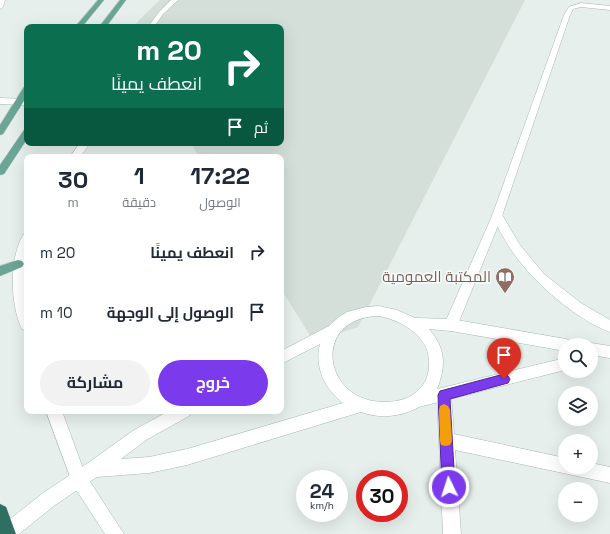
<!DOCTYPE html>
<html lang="ar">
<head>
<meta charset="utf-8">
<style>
	:root { --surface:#fff; --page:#f2f2f3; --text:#1f2937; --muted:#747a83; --accent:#7c3aed }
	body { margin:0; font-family:"Space Grotesk",Cairo,sans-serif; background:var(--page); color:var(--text); direction:rtl; height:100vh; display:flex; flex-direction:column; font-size:15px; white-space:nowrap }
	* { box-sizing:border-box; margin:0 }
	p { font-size:13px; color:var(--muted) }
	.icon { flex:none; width:22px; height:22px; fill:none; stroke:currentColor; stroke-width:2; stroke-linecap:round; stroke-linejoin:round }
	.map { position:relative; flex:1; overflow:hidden; direction:ltr }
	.panel { position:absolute; left:24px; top:154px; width:260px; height:260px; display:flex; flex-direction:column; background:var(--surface); border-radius:8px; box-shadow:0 4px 16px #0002; direction:rtl }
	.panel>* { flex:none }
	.guide { position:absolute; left:24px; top:24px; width:260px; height:122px; border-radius:8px; box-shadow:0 4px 16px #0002; direction:rtl; background:#0b6e4f; color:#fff; overflow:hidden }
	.tools { position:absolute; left:558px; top:338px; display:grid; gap:8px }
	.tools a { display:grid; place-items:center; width:40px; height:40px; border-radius:50%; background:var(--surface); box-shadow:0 4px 16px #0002; font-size:20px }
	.speed { position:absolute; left:296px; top:470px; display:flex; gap:8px; font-size:20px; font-weight:700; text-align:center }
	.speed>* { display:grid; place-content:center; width:52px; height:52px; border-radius:50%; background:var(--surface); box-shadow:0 4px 16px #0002; line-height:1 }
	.speed small { font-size:10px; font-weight:400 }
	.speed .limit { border:6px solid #d22; background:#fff; color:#111 }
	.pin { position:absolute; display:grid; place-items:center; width:34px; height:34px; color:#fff; margin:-41px -17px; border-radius:50% 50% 50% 0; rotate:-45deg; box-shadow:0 0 4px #0007 }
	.pin .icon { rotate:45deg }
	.me { position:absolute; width:44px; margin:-22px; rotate:356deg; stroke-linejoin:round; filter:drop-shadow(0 0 3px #0008) }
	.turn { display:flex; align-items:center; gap:14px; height:84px; padding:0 16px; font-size:18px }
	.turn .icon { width:52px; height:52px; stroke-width:2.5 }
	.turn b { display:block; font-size:28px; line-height:34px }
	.then { display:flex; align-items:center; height:38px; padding:0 16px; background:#0003; gap:8px; font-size:15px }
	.eta { display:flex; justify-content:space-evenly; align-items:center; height:68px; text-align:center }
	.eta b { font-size:24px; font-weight:700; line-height:28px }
	.button { display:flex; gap:8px; margin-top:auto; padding:8px 16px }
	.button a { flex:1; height:46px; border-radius:24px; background:var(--accent); color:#fff; font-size:16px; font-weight:700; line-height:46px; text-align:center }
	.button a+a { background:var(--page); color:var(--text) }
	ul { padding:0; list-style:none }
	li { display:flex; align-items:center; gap:12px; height:60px; padding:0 16px }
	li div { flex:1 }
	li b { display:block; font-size:15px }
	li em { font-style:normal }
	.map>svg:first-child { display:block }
</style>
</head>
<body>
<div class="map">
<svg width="610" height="534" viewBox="0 0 610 534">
	<rect width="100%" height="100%" fill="#e6efeb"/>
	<path fill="#d4dfda" d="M160,0H525L358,327L314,342L281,289V157H199L191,143H281V27H134L139,20Z"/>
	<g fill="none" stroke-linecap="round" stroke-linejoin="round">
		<g stroke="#a8b8b2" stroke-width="1">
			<g id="street">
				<path d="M0,0H5L3,7L0,9Z"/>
				<path d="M171,0H178L163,14L154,27H148L159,12Z"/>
				<path d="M581,3L610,6V10L581,7L573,9L570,15L502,216L456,329L451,331L446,329L444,325L492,216L564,15L569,7Z"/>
				<path d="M0,98L27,99V105L0,104Z"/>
				<path d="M80,143H90L80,157H70Z"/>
				<path d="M27,234L25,270L27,331L22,329C10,304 9,259 23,235Z"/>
				<path d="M444,388L449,390L451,395L454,434L565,458V467H591V463L610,467V483L455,450L461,534H443L437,395L439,390Z"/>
				<path d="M46,411H62L85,474L124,534H105L73,485Z"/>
			</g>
		</g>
		<g stroke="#a4bbb3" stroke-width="1">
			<g id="secondary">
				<path d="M497,212L501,213L520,245L544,274L581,303L610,320V332C575,319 532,281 512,251C504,240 498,227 492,216L493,213Z"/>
				<path d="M379,306L397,310L415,318L451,319L566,339L571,341L573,345H565V351L451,331L429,329C446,349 446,366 437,389L565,358V370L419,407C401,417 380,419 361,412L187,465L149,473L97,477L55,505L19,534H0V527L43,493L88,463L134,430L169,411H192L189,416L146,440L121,459L149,457L187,449L343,403C325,389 314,367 320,344L281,364V351L329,326L339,317L347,312L366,307ZM379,316C404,321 432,338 429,367C428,378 424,386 415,393C407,400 394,402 383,402C322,401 311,317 379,316Z"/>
				<path d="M591,343L610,346V358L591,355V345H586Z"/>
			</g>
		</g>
		<g stroke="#c2cac8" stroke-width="1">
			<g id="primary">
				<path d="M98,0H104L82,27H75Z"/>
				<path d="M120,0H126L106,27H99Z"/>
				<path d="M24,87H27V96L3,134L0,135V125Z"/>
				<path d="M27,129V139L4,174L0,175V165L24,130Z"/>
				<path d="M18,260L22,261L24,264L22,267L0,276V266Z"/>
			</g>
		</g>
		<g stroke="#c2cac8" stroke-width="1">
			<path id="highway" d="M0,504L6,507L16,534H0Z"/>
		</g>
		<use href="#street" fill="#fff" fill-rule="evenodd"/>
		<use href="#secondary" fill="#fff" fill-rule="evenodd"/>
		<use href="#primary" fill="#6aa596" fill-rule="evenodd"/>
		<use href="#highway" fill="#2f6f62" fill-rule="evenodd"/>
	</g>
	<path fill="#7c3aed" stroke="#51269a" d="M504,374L508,376L510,379L508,383L450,399L455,487L453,492L449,494L444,492L442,487L438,395L440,391Z"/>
	<path fill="#f59e0b" d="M444,404L448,406L450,410L452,441L450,445L446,446L441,445L440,441L439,410L440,406Z"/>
	<defs>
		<g id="library-pin" transform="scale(1)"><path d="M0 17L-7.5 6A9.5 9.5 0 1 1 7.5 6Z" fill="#8d6e63" stroke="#f7fbf9"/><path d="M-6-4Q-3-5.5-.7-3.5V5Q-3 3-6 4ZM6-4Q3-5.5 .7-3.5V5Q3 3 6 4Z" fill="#fff"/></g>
	</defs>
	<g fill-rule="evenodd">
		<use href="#library-pin" x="505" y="277"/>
	</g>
	<g text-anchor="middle" stroke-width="3" stroke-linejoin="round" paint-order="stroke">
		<g font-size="15" fill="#785e54" stroke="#f7fbf9" text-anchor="end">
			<text x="491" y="282">المكتبة العمومية</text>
		</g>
	</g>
</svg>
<div class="tools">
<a><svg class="icon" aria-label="search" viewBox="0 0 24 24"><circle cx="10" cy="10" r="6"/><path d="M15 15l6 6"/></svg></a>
<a><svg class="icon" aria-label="layers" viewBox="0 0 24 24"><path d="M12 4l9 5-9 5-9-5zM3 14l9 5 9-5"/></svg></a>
<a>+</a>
<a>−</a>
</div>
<div class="speed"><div>24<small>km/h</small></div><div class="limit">30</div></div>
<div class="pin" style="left:504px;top:379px;background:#d93025"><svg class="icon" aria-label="arrive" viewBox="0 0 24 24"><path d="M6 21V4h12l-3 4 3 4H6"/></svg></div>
<svg class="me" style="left:449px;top:487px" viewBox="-20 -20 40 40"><circle r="17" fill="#7c3aed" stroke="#fff" stroke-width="3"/><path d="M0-11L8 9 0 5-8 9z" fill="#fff"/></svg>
<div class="guide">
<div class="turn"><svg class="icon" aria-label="right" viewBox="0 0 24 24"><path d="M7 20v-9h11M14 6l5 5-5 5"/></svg><div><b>20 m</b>انعطف يمينًا</div></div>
<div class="then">ثم<svg class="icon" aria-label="arrive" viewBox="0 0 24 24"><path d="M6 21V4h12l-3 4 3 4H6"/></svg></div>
</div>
<section class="panel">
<div class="eta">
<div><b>17:22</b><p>الوصول</p></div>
<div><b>1</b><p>دقيقة</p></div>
<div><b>30</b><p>m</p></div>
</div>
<ul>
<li><svg class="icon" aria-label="right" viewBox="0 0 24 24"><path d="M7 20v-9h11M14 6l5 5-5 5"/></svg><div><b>انعطف يمينًا</b></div><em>20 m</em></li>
<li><svg class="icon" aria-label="arrive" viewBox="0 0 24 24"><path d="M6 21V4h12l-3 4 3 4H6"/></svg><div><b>الوصول إلى الوجهة</b></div><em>10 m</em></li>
</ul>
<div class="button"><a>خروج</a><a>مشاركة</a></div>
</section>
</div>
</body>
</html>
